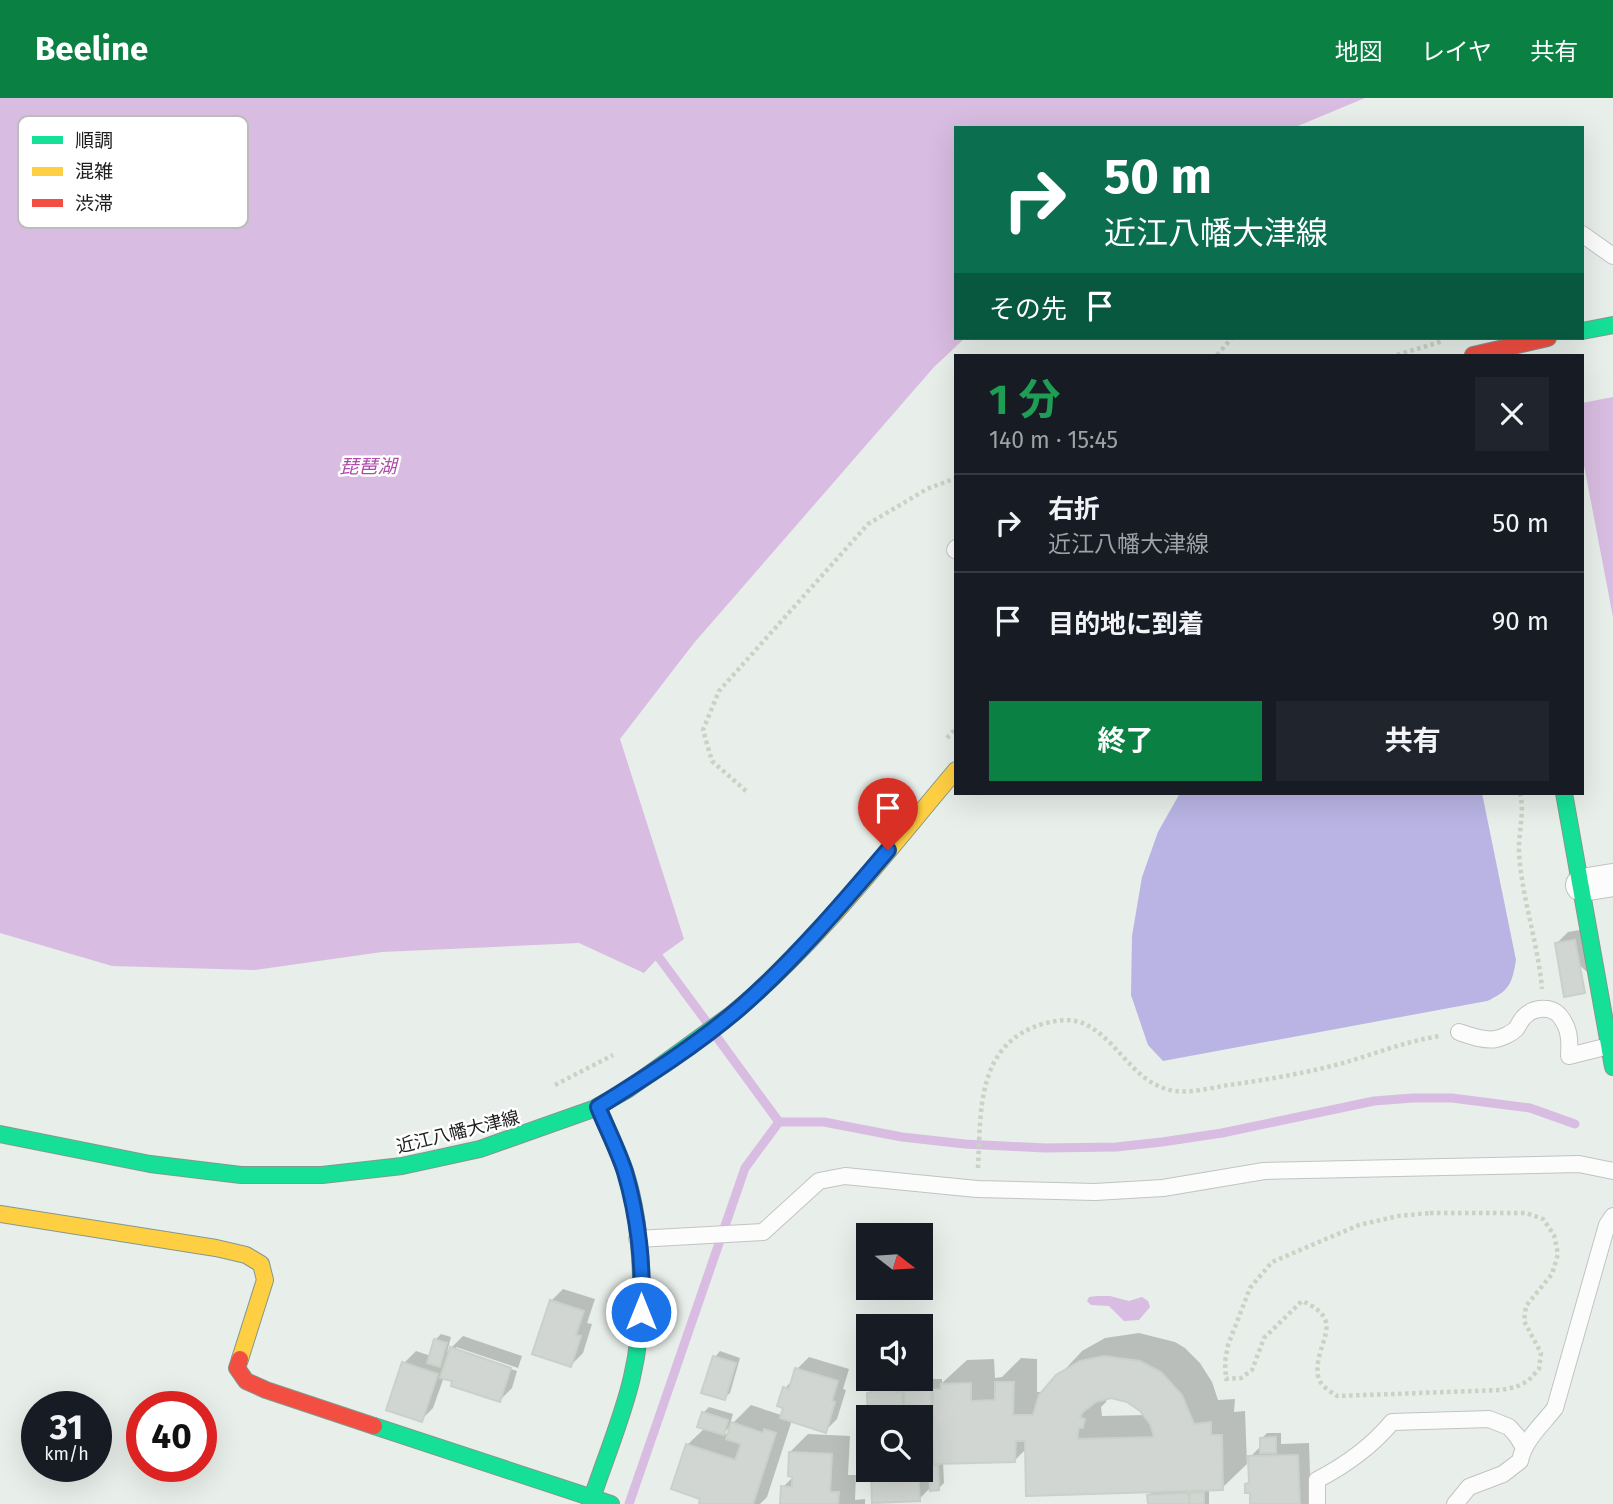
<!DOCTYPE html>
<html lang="ja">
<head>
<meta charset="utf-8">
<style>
	:root { --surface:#171b24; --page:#20242c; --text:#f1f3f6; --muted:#9ea1a6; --line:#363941; --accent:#0b8043 }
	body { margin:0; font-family:"Fira Sans","Noto Sans JP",sans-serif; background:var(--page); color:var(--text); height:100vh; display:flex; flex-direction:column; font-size:26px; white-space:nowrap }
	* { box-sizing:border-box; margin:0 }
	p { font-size:23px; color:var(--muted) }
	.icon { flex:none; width:38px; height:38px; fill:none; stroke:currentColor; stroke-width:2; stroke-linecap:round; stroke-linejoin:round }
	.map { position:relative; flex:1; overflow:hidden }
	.details { position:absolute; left:954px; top:256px; width:630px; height:441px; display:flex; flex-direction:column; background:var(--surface); border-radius:0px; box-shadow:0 7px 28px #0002 }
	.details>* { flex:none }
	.top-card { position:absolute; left:954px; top:28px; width:630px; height:214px; border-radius:0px; box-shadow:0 7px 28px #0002; background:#0b6e4f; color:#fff; overflow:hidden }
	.needle { width:46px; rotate:107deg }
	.tools { position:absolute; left:856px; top:1125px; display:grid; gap:14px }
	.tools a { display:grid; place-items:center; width:77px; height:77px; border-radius:0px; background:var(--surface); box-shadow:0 7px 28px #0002; font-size:35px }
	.speed { position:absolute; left:21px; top:1293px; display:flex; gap:14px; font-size:35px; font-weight:700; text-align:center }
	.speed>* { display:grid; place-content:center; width:91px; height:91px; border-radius:50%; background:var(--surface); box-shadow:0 7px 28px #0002; line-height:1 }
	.speed small { font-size:18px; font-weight:400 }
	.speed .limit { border:10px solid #d22; background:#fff; color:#111 }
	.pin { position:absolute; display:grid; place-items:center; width:60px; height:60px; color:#fff; margin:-72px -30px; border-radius:50% 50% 50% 0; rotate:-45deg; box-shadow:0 0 7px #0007 }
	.pin .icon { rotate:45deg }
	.me { position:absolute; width:77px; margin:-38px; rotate:0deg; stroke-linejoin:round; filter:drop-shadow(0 0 5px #0008) }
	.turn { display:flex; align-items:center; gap:24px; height:147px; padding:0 35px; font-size:32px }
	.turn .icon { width:91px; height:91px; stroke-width:2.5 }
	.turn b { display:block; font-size:49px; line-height:60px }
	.then { display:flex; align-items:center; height:66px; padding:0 35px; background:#0003; gap:14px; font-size:26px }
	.round { display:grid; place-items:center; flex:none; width:74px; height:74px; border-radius:0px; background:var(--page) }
	.head { display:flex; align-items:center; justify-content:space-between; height:119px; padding:0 35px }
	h1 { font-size:42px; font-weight:700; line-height:52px; color:#1e9e55 }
	.action { display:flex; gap:14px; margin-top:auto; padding:14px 35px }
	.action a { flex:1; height:80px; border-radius:0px; background:var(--accent); color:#fff; font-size:28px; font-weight:700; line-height:80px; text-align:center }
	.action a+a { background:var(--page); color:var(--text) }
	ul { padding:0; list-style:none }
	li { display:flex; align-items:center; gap:21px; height:98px; padding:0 35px; border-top:2px solid var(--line) }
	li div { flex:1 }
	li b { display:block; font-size:26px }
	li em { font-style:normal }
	header { display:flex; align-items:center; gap:42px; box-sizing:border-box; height:98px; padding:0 35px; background:var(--accent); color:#fff }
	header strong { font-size:33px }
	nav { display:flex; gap:38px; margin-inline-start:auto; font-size:24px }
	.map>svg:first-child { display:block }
</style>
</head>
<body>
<header>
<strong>Beeline</strong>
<nav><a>地図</a><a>レイヤ</a><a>共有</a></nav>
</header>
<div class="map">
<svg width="1613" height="1406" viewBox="0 0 1613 1406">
	<rect width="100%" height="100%" fill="#e8eee9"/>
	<path fill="#b9b4e4" d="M1180,695H1482L1516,862C1512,886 1509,893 1487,903L1163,963L1148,947L1131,897L1132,838L1142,779L1158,734Z"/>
	<g fill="#d9bce1">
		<path d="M0,0H1365L1293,30H956V240H965L934,269L694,545L620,641L684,841L659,859L644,875L579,845L382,854L255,872L112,868L0,835Z"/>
		<path d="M1613,299V519L1582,357V305Z"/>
		<path d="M1097,1198H1110L1129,1203L1142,1199L1148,1203L1150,1209L1139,1222L1124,1223L1109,1208L1091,1207L1087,1203L1089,1199Z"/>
	</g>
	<g fill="#0003" fill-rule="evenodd">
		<path d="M1586,831L1596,882L1556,846L1568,834Z"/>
		<path d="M563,1191L595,1201L587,1225L592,1226L583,1255L571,1267L551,1203Z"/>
		<path d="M1139,1235L1175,1244L1185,1250L1200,1265L1212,1284L1218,1302L1235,1301L1234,1314L1245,1313L1247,1366L1222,1390L1209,1391V1406H1149V1397L1154,1392L1027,1350L1015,1362L943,1364L944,1385L939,1390L932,1388L919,1401L873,1372H920V1320H870L869,1295L883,1281H942V1285L967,1262L994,1261L995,1280L1002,1279L1021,1260L1037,1261V1294H1044L1082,1253L1105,1240ZM1107,1299L1128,1303L1145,1317L1102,1318L1101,1309L1106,1304Z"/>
		<path d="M441,1236L451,1239L447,1254L463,1238L522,1258L518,1270L456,1249V1253L517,1273L512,1290L500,1302L444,1279L433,1310L421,1322L404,1265L416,1253L431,1258L435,1242Z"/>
		<path d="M720,1253L740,1260L730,1295L724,1300L715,1259Z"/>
		<path d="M809,1259L849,1271L843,1291L846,1292L837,1321L825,1333L792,1322L767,1399L760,1406H700L702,1400L687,1347L705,1330L703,1315L709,1309L733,1316L729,1329L751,1307L781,1317L784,1314L785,1290L794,1281L797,1271ZM732,1326L729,1337L724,1335Z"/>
		<path d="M1267,1335H1281V1346L1309,1345L1311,1406H1252V1393L1246,1386L1251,1382L1250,1359L1262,1347V1340Z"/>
		<path d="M808,1336L850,1338L848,1377H856L855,1402L865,1401V1406H782L783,1389L795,1377L790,1354Z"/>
	</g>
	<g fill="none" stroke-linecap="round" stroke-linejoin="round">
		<g stroke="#d9bce1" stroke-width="9">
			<path d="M652,850L706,923"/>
			<path d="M716,938L779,1024"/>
			<path d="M779,1024H824L902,1039L965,1046L1045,1050L1116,1049L1162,1044L1222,1035L1374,1003L1413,1000H1452L1530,1010L1575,1026"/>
			<path d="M629,1406L745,1070L779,1024"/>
		</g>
	</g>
	<g fill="#d2d6d2" stroke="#c9d1ca" stroke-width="2" fill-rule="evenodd">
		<path d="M1575,842L1585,895L1564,899L1555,845Z"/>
		<path d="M550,1202L584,1213L576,1237L581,1238L571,1269L532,1256Z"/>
		<path d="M434,1241L447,1245L440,1269L427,1265Z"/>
		<path d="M450,1249L511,1270L500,1304L451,1288L452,1283L440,1280Z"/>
		<path d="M713,1258L736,1265L725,1302L701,1295Z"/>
		<path d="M1104,1258L1140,1263L1161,1274L1182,1297L1194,1326L1211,1324V1337H1222L1223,1392L1026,1398L1025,1343H1016L1015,1364L934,1366L933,1345L923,1346V1332L934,1331L933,1292L941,1291V1286L971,1285V1303L995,1302V1284H1014L1013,1317H1033L1039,1297L1056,1277L1080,1263ZM1111,1300L1127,1304L1140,1313L1150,1326L1154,1339L1078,1341V1334L1079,1330H1083L1085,1321L1080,1319L1083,1314L1096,1304Z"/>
		<path d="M402,1264L438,1276L422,1324L386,1312Z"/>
		<path d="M795,1270L838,1283L832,1303L835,1304L826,1335L780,1320L783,1310L777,1308L783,1289L789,1291Z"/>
		<path d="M895,1288L896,1294H902L903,1320H868L867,1295L872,1294V1290Z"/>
		<path d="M931,1292L932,1330L920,1331V1320H905L904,1293Z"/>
		<path d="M702,1314L728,1322L724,1337L697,1329Z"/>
		<path d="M731,1324L763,1335L764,1331L776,1335L753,1406H699L700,1401L671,1391L686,1346L735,1362L741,1346L726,1341Z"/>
		<path d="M1276,1339V1355H1260V1340Z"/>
		<path d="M789,1354L832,1356L830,1394H839L838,1406H780L781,1388L792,1389V1379L788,1378Z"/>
		<path d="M1298,1357L1300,1406H1250V1395H1245V1386L1249,1385L1248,1358Z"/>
		<path d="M929,1367H938L939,1392L930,1393Z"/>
		<path d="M871,1372H918L920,1403L872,1405Z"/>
		<path d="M1204,1394V1406H1190V1395Z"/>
		<path d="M1188,1395L1189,1406H1148L1147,1397Z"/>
	</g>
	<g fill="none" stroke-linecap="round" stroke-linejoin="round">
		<g stroke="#c1c4c1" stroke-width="18">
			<g id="lane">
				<path d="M1582,136L1613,158"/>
				<path d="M955,452L956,450"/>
				<path d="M1459,934C1471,938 1484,943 1496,941C1502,940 1512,935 1516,931C1519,927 1521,921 1525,918C1534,909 1551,908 1559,917C1570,930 1570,943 1569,958L1609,948"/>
				<path d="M637,1141L763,1134L819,1083L845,1078L977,1091L1095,1094L1163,1090L1264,1073L1579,1066L1613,1073"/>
				<path d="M1317,1406V1382C1344,1368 1372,1348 1392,1324L1489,1321L1509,1329L1517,1338L1523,1348"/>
				<path d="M1455,1406L1469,1389L1503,1376L1520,1363C1524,1342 1542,1327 1555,1310L1607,1127L1613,1118"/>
			</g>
		</g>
		<g stroke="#c1c4c1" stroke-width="34">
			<path id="street" d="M1582,787L1613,782"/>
		</g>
		<g stroke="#80998f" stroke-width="18">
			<g id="fast">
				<path d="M1582,233L1613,227"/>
				<path d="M1564,695L1613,969"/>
				<path d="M0,1036L150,1066L241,1077H322L402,1068L480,1051L593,1011L627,992L732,916"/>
				<path d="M374,1328L611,1406"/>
				<path d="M590,1406C603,1366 623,1319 632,1279C646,1220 644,1131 625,1073C617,1051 607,1030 598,1009"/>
			</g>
		</g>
		<g stroke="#80998f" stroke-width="18">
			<g id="slow">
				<path d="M732,916C817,846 885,756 956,672"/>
				<path d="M0,1116L216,1150L246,1157L261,1166L265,1182L240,1261"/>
			</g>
		</g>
		<g stroke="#80998f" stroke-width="18">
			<g id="jam">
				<path d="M1473,257L1548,240"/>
				<path d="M240,1261L237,1270L246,1283L266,1292L374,1328"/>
			</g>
		</g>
		<g stroke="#c9d3c4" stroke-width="4.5" stroke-dasharray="3.5 3.5" stroke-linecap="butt">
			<path d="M1217,257L1232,240"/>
			<path d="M1397,257L1443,243"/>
			<path d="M947,640L956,630"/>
			<path d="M746,693L712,663L703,632L719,593L868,426L927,391L956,380"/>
			<path d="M1520,695C1525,715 1518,735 1519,755C1522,801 1538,845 1542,891"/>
			<path d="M555,987L613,957"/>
			<path d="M978,1070C981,1011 976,944 1046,925C1062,921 1077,920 1092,930C1122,949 1136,987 1175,993C1192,995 1211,990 1228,987C1266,982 1306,975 1343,965C1375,956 1406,943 1440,938"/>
			<path d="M1430,1115H1526L1543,1121L1554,1137L1558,1156L1552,1176L1526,1208L1524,1223L1541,1255L1539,1271L1528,1283L1516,1289L1501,1292L1337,1298C1330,1293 1320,1288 1318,1278C1313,1245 1349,1223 1302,1203L1264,1240L1252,1272L1241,1280L1226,1281L1225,1264L1228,1247L1250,1190L1272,1164L1359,1127L1398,1118Z"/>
		</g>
		<use href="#lane" stroke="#fcfcfc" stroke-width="16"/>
		<use href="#street" stroke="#fcfcfc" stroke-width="32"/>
		<use href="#fast" stroke="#16e098" stroke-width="16"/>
		<use href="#slow" stroke="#ffcf43" stroke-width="16"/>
		<use href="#jam" stroke="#f24e42" stroke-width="16"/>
	</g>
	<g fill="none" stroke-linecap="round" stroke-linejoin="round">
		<g stroke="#114b97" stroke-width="18">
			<path id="route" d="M641,1214C644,1169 638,1118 625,1074C618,1052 607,1031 598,1009C648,978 698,946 742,908C795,861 842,806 888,752"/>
		</g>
		<use href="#route" stroke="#1a73e8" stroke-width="12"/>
	</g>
	<g text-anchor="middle" stroke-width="5" stroke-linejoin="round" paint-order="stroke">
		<g font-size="18" fill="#202020" stroke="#fff">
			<text transform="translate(458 1034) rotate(-14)" y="6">近江八幡大津線</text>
		</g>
		<g font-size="19" font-style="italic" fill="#b14bab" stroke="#fff">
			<text x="368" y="375">琵琶湖</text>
		</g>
	</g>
	<rect x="18" y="18" width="230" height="112" rx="10" fill="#fff" stroke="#bcbcbc" stroke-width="2"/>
	<rect x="32" y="38" width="31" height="8" fill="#16e098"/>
	<rect x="32" y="69" width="31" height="9" fill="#ffcf43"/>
	<rect x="32" y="101" width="31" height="8" fill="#f24e42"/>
	<g font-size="19" fill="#202020">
		<text x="75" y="49">順調</text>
		<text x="75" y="80">混雑</text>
		<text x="75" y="112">渋滞</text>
	</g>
</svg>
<div class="tools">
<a><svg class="needle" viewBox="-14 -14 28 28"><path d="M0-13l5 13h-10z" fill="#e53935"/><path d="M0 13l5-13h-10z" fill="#9ea1a6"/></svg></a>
<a><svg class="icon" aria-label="sound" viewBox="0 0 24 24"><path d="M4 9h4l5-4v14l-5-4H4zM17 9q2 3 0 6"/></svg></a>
<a><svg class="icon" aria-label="search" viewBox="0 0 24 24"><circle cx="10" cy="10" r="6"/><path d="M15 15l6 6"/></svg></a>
</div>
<div class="speed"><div>31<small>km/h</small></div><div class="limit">40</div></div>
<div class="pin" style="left:888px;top:752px;background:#d93025"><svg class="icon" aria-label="arrive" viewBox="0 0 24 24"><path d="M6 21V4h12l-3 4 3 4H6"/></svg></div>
<svg class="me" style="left:641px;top:1214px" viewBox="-20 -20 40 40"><circle r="17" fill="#1a73e8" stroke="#fff" stroke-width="3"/><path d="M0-11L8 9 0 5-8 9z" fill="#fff"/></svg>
<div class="top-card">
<div class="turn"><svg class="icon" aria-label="right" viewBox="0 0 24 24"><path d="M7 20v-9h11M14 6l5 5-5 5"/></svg><div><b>50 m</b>近江八幡大津線</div></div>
<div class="then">その先<svg class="icon" aria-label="arrive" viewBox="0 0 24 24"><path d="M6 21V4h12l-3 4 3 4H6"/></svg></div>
</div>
<section class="details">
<div class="head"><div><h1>1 分</h1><p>140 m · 15:45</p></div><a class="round"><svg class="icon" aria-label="close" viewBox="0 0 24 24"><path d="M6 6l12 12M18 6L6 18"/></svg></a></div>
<ul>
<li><svg class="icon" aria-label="right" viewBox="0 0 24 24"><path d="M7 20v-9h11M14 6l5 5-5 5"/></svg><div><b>右折</b><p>近江八幡大津線</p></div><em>50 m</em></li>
<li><svg class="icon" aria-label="arrive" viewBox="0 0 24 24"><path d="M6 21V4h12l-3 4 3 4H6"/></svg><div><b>目的地に到着</b></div><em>90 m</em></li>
</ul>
<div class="action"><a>終了</a><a>共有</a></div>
</section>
</div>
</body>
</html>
